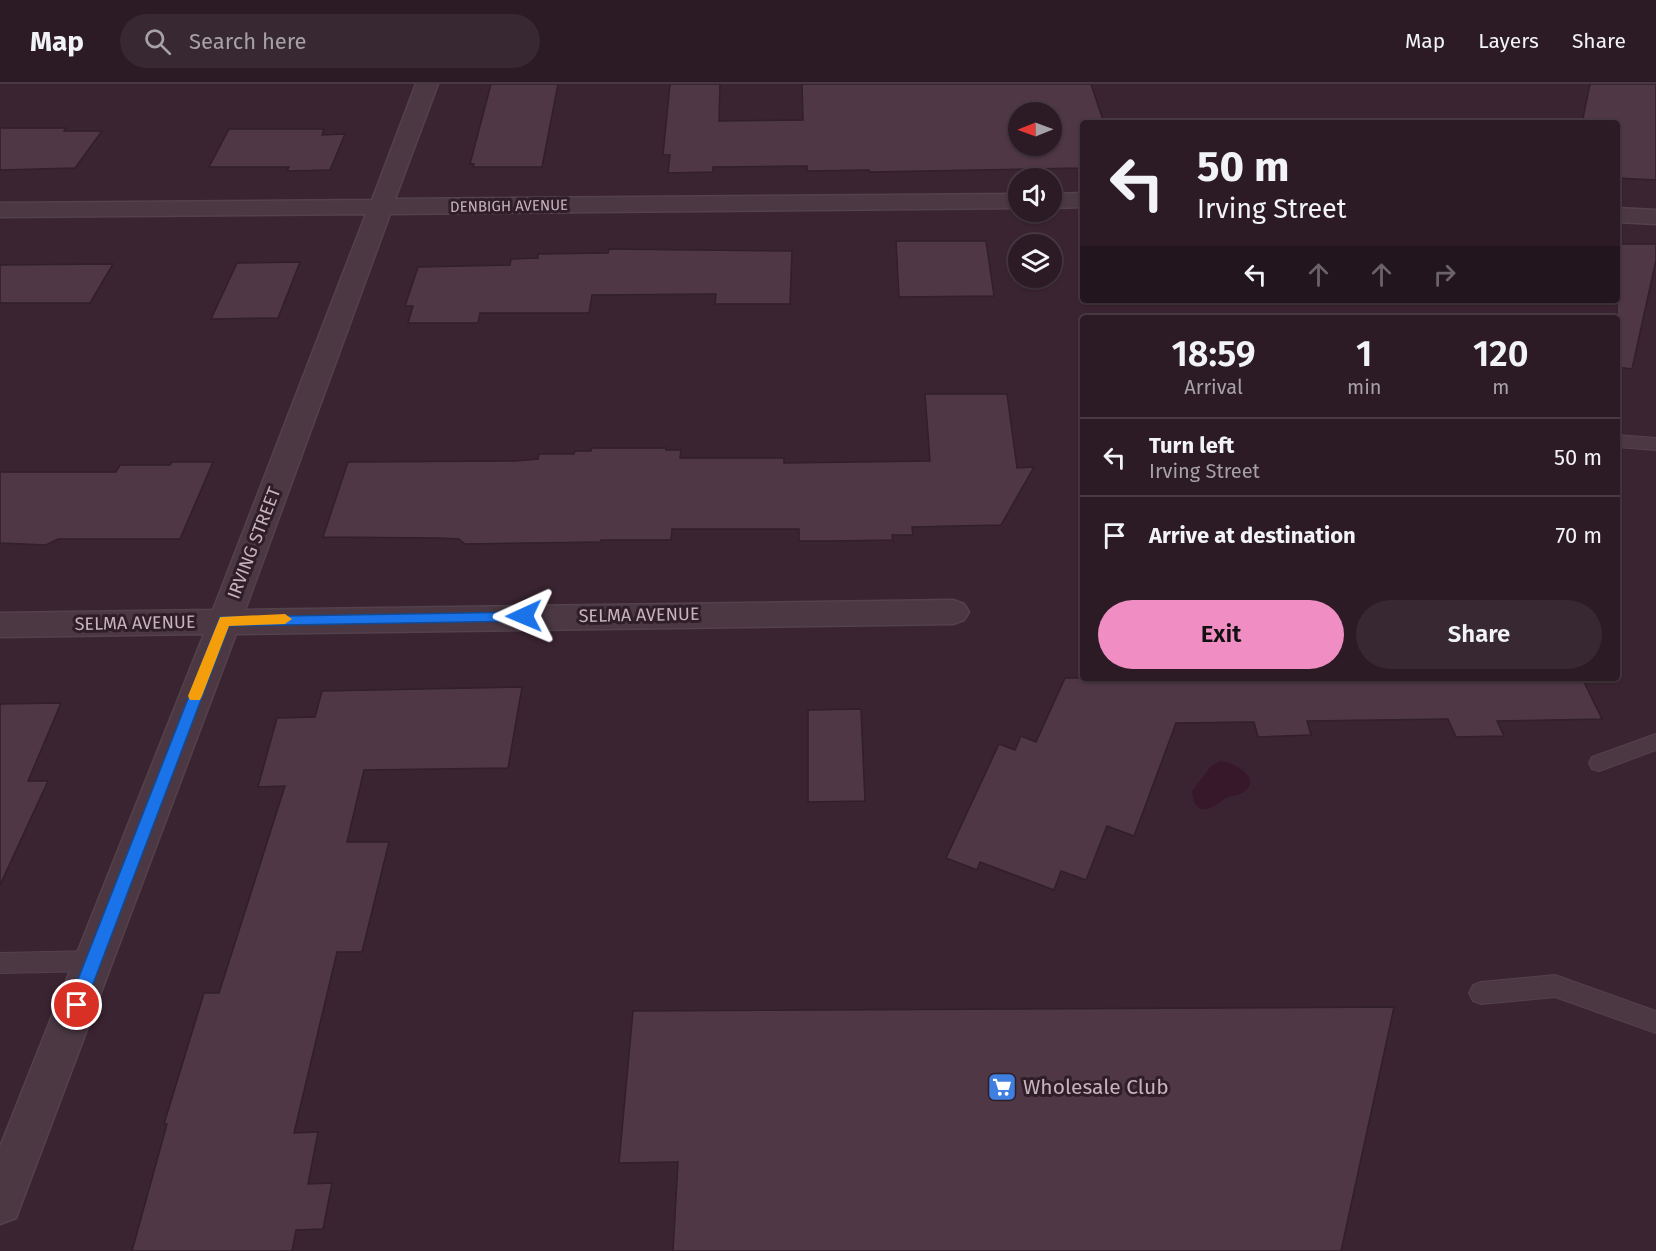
<!DOCTYPE html>
<html lang="en">
<head>
<meta charset="utf-8">
<style>
	:root { --surface:#2c1b25; --page:#382832; --text:#f1f3f6; --muted:#a6a1a7; --line:#483942; --accent:#f08ec3 }
	body { margin:0; font-family:"Fira Sans",sans-serif; background:var(--page); color:var(--text); height:100vh; display:flex; flex-direction:column; font-size:22px; white-space:nowrap }
	* { box-sizing:border-box; margin:0 }
	p { font-size:20px; color:var(--muted) }
	.icon { flex:none; width:33px; height:33px; fill:none; stroke:currentColor; stroke-width:2; stroke-linecap:round; stroke-linejoin:round }
	.map { position:relative; flex:1; overflow:hidden }
	.panel { position:absolute; left:1080px; top:231px; width:540px; height:366px; display:flex; flex-direction:column; background:var(--surface); border-radius:6px; box-shadow:0 2px 4px #0004,0 0 0 2px var(--line) }
	.panel>* { flex:none }
	.banner { position:absolute; left:1080px; top:36px; width:540px; height:183px; border-radius:6px; box-shadow:0 2px 4px #0004,0 0 0 2px var(--line); background:#2c1b25; color:var(--text); overflow:hidden }
	.needle { width:39px; rotate:269deg }
	.buttons { position:absolute; left:1008px; top:18px; display:grid; gap:12px }
	.buttons a { display:grid; place-items:center; width:54px; height:54px; border-radius:50%; background:var(--surface); box-shadow:0 2px 4px #0004,0 0 0 2px var(--line); font-size:30px }
	.pin { position:absolute; display:grid; place-items:center; width:51px; height:51px; color:#fff; margin:-26px; border:3px solid #fff; border-radius:50%; box-shadow:0 2px 6px #0007 }
	.me { position:absolute; width:66px; margin:-33px; rotate:269deg; stroke-linejoin:round; filter:drop-shadow(0 0 4px #0008) }
	.turn { display:flex; align-items:center; gap:21px; height:126px; padding:0 18px; font-size:27px }
	.turn .icon { width:78px; height:78px; stroke-width:2.5 }
	.turn b { display:block; font-size:42px; line-height:51px }
	.lanes { display:flex; align-items:center; height:57px; padding:0 18px; background:#0003; justify-content:center; gap:30px; direction:ltr }
	.lanes .off { opacity:.35 }
	.eta { display:flex; justify-content:space-evenly; align-items:center; height:102px; text-align:center }
	.eta b { font-size:36px; font-weight:600; line-height:42px }
	.button { display:flex; gap:12px; margin-top:auto; padding:12px 18px }
	.button a { flex:1; height:69px; border-radius:36px; background:var(--accent); color:#111; font-size:24px; font-weight:600; line-height:69px; text-align:center }
	.button a+a { background:var(--page); color:var(--text) }
	ul { padding:0; list-style:none }
	li { display:flex; align-items:center; gap:18px; height:78px; padding:0 18px; border-top:2px solid var(--line) }
	li div { flex:1 }
	li b { display:block; font-size:22px }
	li em { font-style:normal }
	header { display:flex; align-items:center; gap:36px; box-sizing:border-box; height:84px; padding:0 30px; background:var(--surface); border-bottom:2px solid var(--line) }
	header strong { font-size:28px }
	nav { display:flex; gap:33px; margin-inline-start:auto; font-size:21px }
	.search { width:420px; height:54px; background:var(--page); display:flex; align-items:center; gap:15px; box-sizing:border-box; padding:0 21px; border-radius:33px; color:var(--muted); font-size:22px }
	.map>svg:first-child { display:block }
</style>
</head>
<body>
<header>
<strong>Map</strong>
<div class="search"><svg class="icon" aria-label="search" viewBox="0 0 24 24"><circle cx="10" cy="10" r="6"/><path d="M15 15l6 6"/></svg>Search here</div>
<nav><a>Map</a><a>Layers</a><a>Share</a></nav>
</header>
<div class="map">
<svg width="1656" height="1167" viewBox="0 0 1656 1167">
	<rect width="100%" height="100%" fill="#3a2431"/>
	<path fill="#37182a" d="M1220,677C1234,678 1265,695 1242,709C1237,712 1229,711 1224,715C1211,726 1194,734 1192,707L1211,682Z"/>
	<g fill="#503746" stroke="#311f29" stroke-width="1.5" fill-rule="evenodd">
		<path d="M491,0H558L542,83H473L474,80H470Z"/>
		<path d="M670,0H720L719,37L803,36L802,0H1091L1104,39H1083V84L870,88L869,86L807,87V82L713,83V88L668,89L670,71H663ZM1018,28H1052V62H1018Z"/>
		<path d="M1590,0H1656V96L1617,94V39H1582Z"/>
		<path d="M0,44H66L64,47H102L75,84L0,86Z"/>
		<path d="M229,45H324L322,51L345,50L330,86L287,87L289,83H209Z"/>
		<path d="M896,157H986L994,212L899,213Z"/>
		<path d="M1617,160H1656V176L1632,285L1617,283Z"/>
		<path d="M609,165L792,167L790,220H715L716,210L592,211L589,229H480L478,239H408L413,222H405L418,183L510,181L511,175L538,174V170L608,169Z"/>
		<path d="M300,178L278,234L211,235L237,179Z"/>
		<path d="M113,180L90,219H0V181Z"/>
		<path d="M925,310H1007L1017,384L1034,383L1001,441L912,443L913,451H892L893,456L832,457H799V445H672L671,456H601V458L465,460L459,455L439,454L323,453L348,378L515,377L538,375L539,370H574L575,367H591L592,364H666V366H681L680,374H784V379L930,377Z"/>
		<path d="M172,378H213L180,455H58L46,461L0,459V388H116L120,381H170Z"/>
		<path d="M1065,594H1582L1602,635L1497,637L1504,652L1456,653L1448,635L1307,637L1311,651L1258,653L1254,638L1176,639L1134,752L1107,742L1086,796L1061,787L1054,806L980,778L977,786L946,774L999,660L1015,666L1021,652L1036,658Z"/>
		<path d="M522,603L508,684L364,686L347,758H389L362,868H337L294,1049L318,1048L308,1100L332,1099L323,1145L296,1146L292,1167H132L167,1040H164L204,909H219L285,702L258,703L277,634L315,633L322,607Z"/>
		<path d="M61,619L28,697H48L0,801V620Z"/>
		<path d="M861,625L865,717L808,718V626Z"/>
		<path d="M1394,923L1341,1167H673L678,1078L619,1079L633,927Z"/>
	</g>
	<g fill="none" stroke-linecap="round" stroke-linejoin="round">
		<g stroke="#53414b" stroke-width="2">
			<g id="service">
				<path d="M1617,351L1656,354V366L1617,363Z"/>
				<path d="M1656,650V666L1599,687L1592,685L1589,679L1592,673Z"/>
				<path d="M94,867L102,870L106,877L102,884L94,887L0,889V869Z"/>
				<path d="M1555,891L1656,927V949L1555,913L1481,920L1473,917L1469,909L1473,901L1481,898Z"/>
			</g>
		</g>
		<g stroke="#53414b" stroke-width="3">
			<g id="minor">
				<path d="M416,0H438L395,115L1018,110V124L390,130L245,526L953,516L964,520L969,528L964,536L953,540L236,550L22,1118L16,1134L0,1140V1063L204,550L0,553V529L213,526L366,130L0,133V119L372,116Z"/>
				<path d="M1083,109V123L1052,124V110Z"/>
				<path d="M1617,124L1656,126V140L1617,138Z"/>
			</g>
		</g>
		<use href="#service" fill="#4b3843" fill-rule="evenodd"/>
		<use href="#minor" fill="#4b3843" fill-rule="evenodd"/>
	</g>
	<path fill="#1a73e8" stroke="#114b97" stroke-width="1.5" d="M524,528L531,532L524,537L229,542L85,921L82,927L77,929L71,927L68,921L220,533Z"/>
	<path fill="#f59e0b" d="M285,530L292,535L285,540L229,542L202,612L200,616H190L188,612L220,533Z"/>
	<defs>
		<g id="supermarket-square" transform="scale(1.5)"><rect x="-9" y="-9" width="18" height="18" rx="4" fill="#3f7fe0" stroke="#2f1d27"/><path d="M-6-5.5h2.5l.6 2H6L4.5 2H-2.5L-4.4-4H-6ZM-1.5 3.2a1.3 1.3 0 1 0 .1 0ZM3 3.2a1.3 1.3 0 1 0 .1 0Z" fill="#fff"/></g>
	</defs>
	<g fill-rule="evenodd">
		<use href="#supermarket-square" x="1002" y="1003"/>
	</g>
	<g text-anchor="middle" stroke-width="6" stroke-linejoin="round" paint-order="stroke">
		<g font-size="15" fill="#c6b3bd" stroke="#2f1d27">
			<text transform="translate(509 122) rotate(-1)" y="5">DENBIGH AVENUE</text>
		</g>
		<g font-size="18" fill="#c6b3bd" stroke="#2f1d27">
			<text transform="translate(254 459) rotate(-69)" y="6">IRVING STREET</text>
			<text transform="translate(639 531) rotate(-1)" y="6">SELMA AVENUE</text>
			<text transform="translate(135 539) rotate(-1)" y="6">SELMA AVENUE</text>
		</g>
		<g font-size="21" fill="#c6b3bd" stroke="#2f1d27" text-anchor="start">
			<text x="1023" y="1010">Wholesale Club</text>
		</g>
	</g>
</svg>
<div class="buttons">
<a><svg class="needle" viewBox="-14 -14 28 28"><path d="M0-13l5 13h-10z" fill="#e53935"/><path d="M0 13l5-13h-10z" fill="#a6a1a7"/></svg></a>
<a><svg class="icon" aria-label="sound" viewBox="0 0 24 24"><path d="M4 9h4l5-4v14l-5-4H4zM17 9q2 3 0 6"/></svg></a>
<a><svg class="icon" aria-label="layers" viewBox="0 0 24 24"><path d="M12 4l9 5-9 5-9-5zM3 14l9 5 9-5"/></svg></a>
</div>
<div class="pin" style="left:77px;top:921px;background:#d93025"><svg class="icon" aria-label="arrive" viewBox="0 0 24 24"><path d="M6 21V4h12l-3 4 3 4H6"/></svg></div>
<svg class="me" style="left:524px;top:532px" viewBox="-20 -20 40 40"><path d="M0-17L14 15 0 8-14 15z" fill="#1a73e8" stroke="#fff" stroke-width="4"/></svg>
<div class="banner">
<div class="turn"><svg class="icon" aria-label="left" viewBox="0 0 24 24"><path d="M17 20v-9H6M10 6l-5 5 5 5"/></svg><div><b>50 m</b>Irving Street</div></div>
<div class="lanes"><svg class="icon" aria-label="left" viewBox="0 0 24 24"><path d="M17 20v-9H6M10 6l-5 5 5 5"/></svg><svg class="icon off" aria-label="ahead" viewBox="0 0 24 24"><path d="M12 20V5M6 11l6-6 6 6"/></svg><svg class="icon off" aria-label="ahead" viewBox="0 0 24 24"><path d="M12 20V5M6 11l6-6 6 6"/></svg><svg class="icon off" aria-label="right" viewBox="0 0 24 24"><path d="M7 20v-9h11M14 6l5 5-5 5"/></svg></div>
</div>
<section class="panel">
<div class="eta">
<div><b>18:59</b><p>Arrival</p></div>
<div><b>1</b><p>min</p></div>
<div><b>120</b><p>m</p></div>
</div>
<ul>
<li><svg class="icon" aria-label="left" viewBox="0 0 24 24"><path d="M17 20v-9H6M10 6l-5 5 5 5"/></svg><div><b>Turn left</b><p>Irving Street</p></div><em>50 m</em></li>
<li><svg class="icon" aria-label="arrive" viewBox="0 0 24 24"><path d="M6 21V4h12l-3 4 3 4H6"/></svg><div><b>Arrive at destination</b></div><em>70 m</em></li>
</ul>
<div class="button"><a>Exit</a><a>Share</a></div>
</section>
</div>
</body>
</html>
